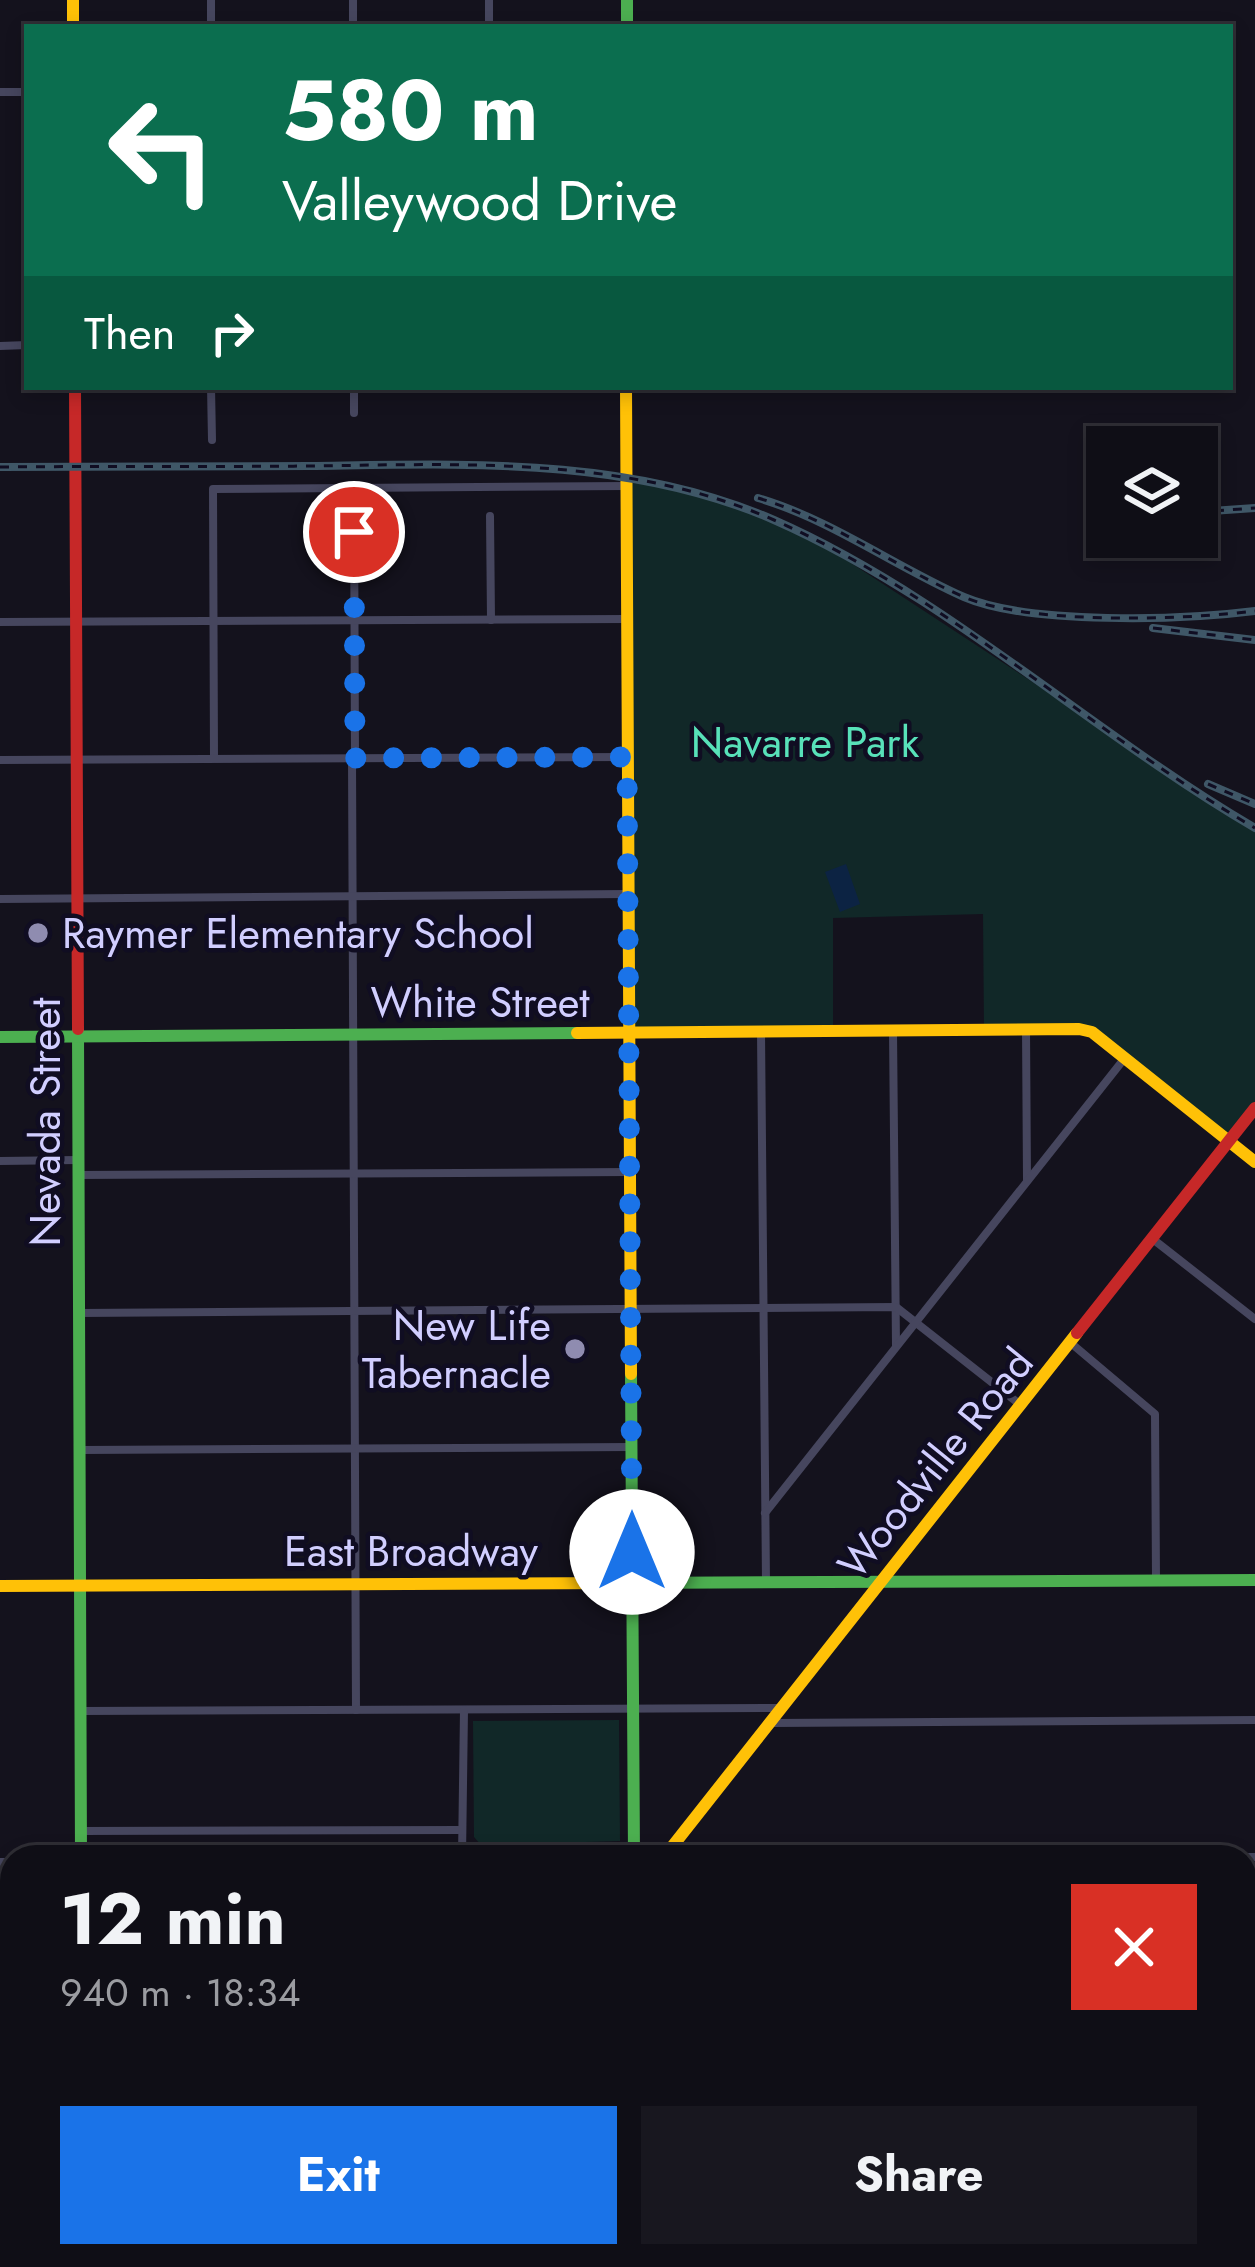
<!DOCTYPE html>
<html lang="en">
<head>
<meta charset="utf-8">
<style>
	:root { --surface:#0f0e16; --page:#18171f; --text:#f1f3f6; --muted:#9b9ca1; --line:#2f2e35; --accent:#1a73e8 }
	body { margin:0; font-family:Jost,sans-serif; background:var(--page); color:var(--text); height:100vh; display:flex; flex-direction:column; font-size:45px; white-space:nowrap }
	* { box-sizing:border-box; margin:0 }
	p { font-size:39px; color:var(--muted) }
	.icon { flex:none; width:66px; height:66px; fill:none; stroke:currentColor; stroke-width:2; stroke-linecap:round; stroke-linejoin:round }
	.map { position:relative; flex:1; overflow:hidden }
	.sheet { position:absolute; left:0px; top:1845px; width:1257px; height:423px; display:flex; flex-direction:column; background:var(--surface); border-radius:36px 36px 0 0; box-shadow:0 6px 18px #0003,0 0 0 3px var(--line) }
	.sheet>* { flex:none }
	.guide { position:absolute; left:24px; top:24px; width:1209px; height:366px; border-radius:0px; box-shadow:0 6px 18px #0003,0 0 0 3px var(--line); background:#0b6e4f; color:#fff; overflow:hidden }
	.controls { position:absolute; left:1086px; top:426px; display:grid; gap:24px }
	.controls a { display:grid; place-items:center; width:132px; height:132px; border-radius:0px; background:var(--surface); box-shadow:0 6px 18px #0003,0 0 0 3px var(--line); font-size:60px }
	.pin { position:absolute; display:grid; place-items:center; width:102px; height:102px; color:#fff; margin:-51px; border:6px solid #fff; border-radius:50%; box-shadow:0 3px 12px #0007 }
	.me { position:absolute; width:132px; margin:-66px; rotate:0deg; stroke-linejoin:round; filter:drop-shadow(0 0 9px #0008) }
	.turn { display:flex; align-items:center; gap:42px; height:252px; padding:0 60px; font-size:54px }
	.turn .icon { width:156px; height:156px; stroke-width:2.5 }
	.turn b { display:block; font-size:84px; line-height:102px }
	.then { display:flex; align-items:center; height:114px; padding:0 60px; background:#0003; gap:24px; font-size:45px }
	.round { display:grid; place-items:center; flex:none; width:126px; height:126px; border-radius:0px; background:var(--page) }
	.headline { display:flex; align-items:center; justify-content:space-between; height:204px; padding:0 60px }
	h1 { font-size:72px; font-weight:700; line-height:90px }
	.button { display:flex; gap:24px; margin-top:auto; padding:24px 60px }
	.button a { flex:1; height:138px; border-radius:0px; background:var(--accent); color:#fff; font-size:48px; font-weight:700; line-height:138px; text-align:center }
	.button a+a { background:var(--page); color:var(--text) }
	.map>svg:first-child { display:block }
</style>
</head>
<body>
<div class="map">
<svg width="1255" height="2267" viewBox="0 0 1255 2267">
	<rect width="100%" height="100%" fill="#14121d"/>
	<g fill="#112828">
		<path d="M626,479L736,506L822,544L1255,828V1109L1230,1141L1092,1032L984,1030L983,914L833,918V1031L629,1034Z"/>
		<path d="M619,1720L620,1841L481,1845L474,1837L473,1721Z"/>
	</g>
	<path fill="#0c2343" d="M846,864L860,904L840,912L825,872Z"/>
	<g fill="none" stroke-linecap="round" stroke-linejoin="round">
		<g stroke="#46465e" stroke-width="8">
			<path d="M211,0V27"/>
			<path d="M353,0V27"/>
			<path d="M489,0V27"/>
			<path d="M0,92H27"/>
			<path d="M0,346L27,345"/>
			<path d="M211,387L212,440"/>
			<path d="M354,387V413"/>
			<path d="M354,488L355,758"/>
			<path d="M490,516L491,620"/>
			<path d="M0,622L627,619"/>
			<path d="M214,758L213,489L626,486"/>
			<path d="M352,758L356,1710"/>
			<path d="M0,760L627,757"/>
			<path d="M0,899L628,894"/>
			<path d="M1026,1029L1027,1180"/>
			<path d="M893,1031L896,1346"/>
			<path d="M761,1032L766,1583"/>
			<path d="M0,1161L78,1160"/>
			<path d="M79,1175L630,1172"/>
			<path d="M1154,1240L1255,1319"/>
			<path d="M79,1313L896,1307L1022,1406"/>
			<path d="M1072,1344L1155,1414L1156,1579"/>
			<path d="M81,1450L631,1447"/>
			<path d="M765,1513L1124,1059"/>
			<path d="M82,1711L781,1708"/>
			<path d="M772,1723L1255,1720"/>
			<path d="M81,1831L462,1830"/>
			<path d="M462,1857L464,1710"/>
			<path d="M1245,1857H1255"/>
			<path d="M0,1862H12"/>
			<path d="M0,1996H12"/>
			<path d="M1245,1996H1255"/>
			<path d="M0,2068H12"/>
			<path d="M1245,2134H1255"/>
			<path d="M0,2203H12"/>
			<path d="M243,2256L257,2267"/>
			<path d="M181,2267L189,2256"/>
			<path d="M501,2267L509,2256"/>
		</g>
		<g stroke="#4caf50" stroke-width="12">
			<path d="M627,0V27"/>
			<path d="M78,1029L81,1857"/>
			<path d="M0,1037L577,1033"/>
			<path d="M631,1374L634,1857"/>
			<path d="M626,1583L1255,1580"/>
			<path d="M636,2256V2267"/>
			<path d="M340,2267L349,2256"/>
		</g>
		<g stroke="#ffc107" stroke-width="12">
			<path d="M73,0V27"/>
			<path d="M626,387L631,1374"/>
			<path d="M577,1033L1079,1029L1092,1032L1255,1162"/>
			<path d="M0,1586L626,1583"/>
			<path d="M664,1857L1077,1333"/>
			<path d="M83,2256V2267"/>
		</g>
		<g stroke="#c62828" stroke-width="12">
			<path d="M75,387L78,1029"/>
			<path d="M1077,1333L1255,1108"/>
		</g>
		<g stroke="#3f5767" stroke-width="8">
			<g id="rail">
				<path d="M0,467C103,466 206,467 309,466C464,464 628,456 774,520C947,596 1092,733 1255,828"/>
				<path d="M758,498C832,520 894,566 964,597C1029,625 1184,620 1255,611"/>
				<path d="M1197,512L1255,508"/>
				<path d="M1153,628L1255,640"/>
				<path d="M1208,784L1255,804"/>
			</g>
		</g>
		<use href="#rail" stroke="#100d22" stroke-width="3" stroke-dasharray="9" stroke-linecap="butt"/>
	</g>
	<g fill="none" stroke-linecap="round" stroke-linejoin="round">
		<path stroke="#1a73e8" stroke-width="21" stroke-dasharray="0 37.8" d="M354,532L355,758L627,757L632,1552"/>
	</g>
	<g fill="#8f8cb0" stroke="#100d22" stroke-width="4.5">
		<circle cx="38" cy="933" r="12"/>
		<circle cx="575" cy="1349" r="12"/>
	</g>
	<g text-anchor="middle" stroke-width="9" stroke-linejoin="round" paint-order="stroke">
		<g font-size="42" fill="#58e1b9" stroke="#100d22">
			<text x="805" y="757">Navarre Park</text>
		</g>
		<g font-size="42" fill="#d1ceff" stroke="#100d22" text-anchor="start">
			<text x="62" y="948">Raymer Elementary School</text>
			<text x="551" y="1340" text-anchor="end">New Life<tspan x="551" dy="48">Tabernacle</tspan></text>
		</g>
		<g font-size="42" fill="#d1ceff" stroke="#100d22">
			<text x="480" y="1017">White Street</text>
			<text transform="translate(45 1122) rotate(-90)" y="15">Nevada Street</text>
			<text transform="translate(935 1463) rotate(-51)" y="15">Woodville Road</text>
			<text x="411" y="1566">East Broadway</text>
		</g>
	</g>
</svg>
<div class="controls">
<a><svg class="icon" aria-label="layers" viewBox="0 0 24 24"><path d="M12 4l9 5-9 5-9-5zM3 14l9 5 9-5"/></svg></a>
</div>
<div class="pin" style="left:354px;top:532px;background:#d93025"><svg class="icon" aria-label="arrive" viewBox="0 0 24 24"><path d="M6 21V4h12l-3 4 3 4H6"/></svg></div>
<svg class="me" style="left:632px;top:1552px" viewBox="-20 -20 40 40"><circle r="19" fill="#fff"/><path d="M0-13L10 11 0 6-10 11z" fill="#1a73e8"/></svg>
<div class="guide">
<div class="turn"><svg class="icon" aria-label="left" viewBox="0 0 24 24"><path d="M17 20v-9H6M10 6l-5 5 5 5"/></svg><div><b>580 m</b>Valleywood Drive</div></div>
<div class="then">Then<svg class="icon" aria-label="right" viewBox="0 0 24 24"><path d="M7 20v-9h11M14 6l5 5-5 5"/></svg></div>
</div>
<section class="sheet">
<div class="headline"><div><h1>12 min</h1><p>940 m · 18:34</p></div><a class="round" style="background:#d93025;color:#fff"><svg class="icon" aria-label="close" viewBox="0 0 24 24"><path d="M6 6l12 12M18 6L6 18"/></svg></a></div>
<div class="button"><a>Exit</a><a>Share</a></div>
</section>
</div>
</body>
</html>
